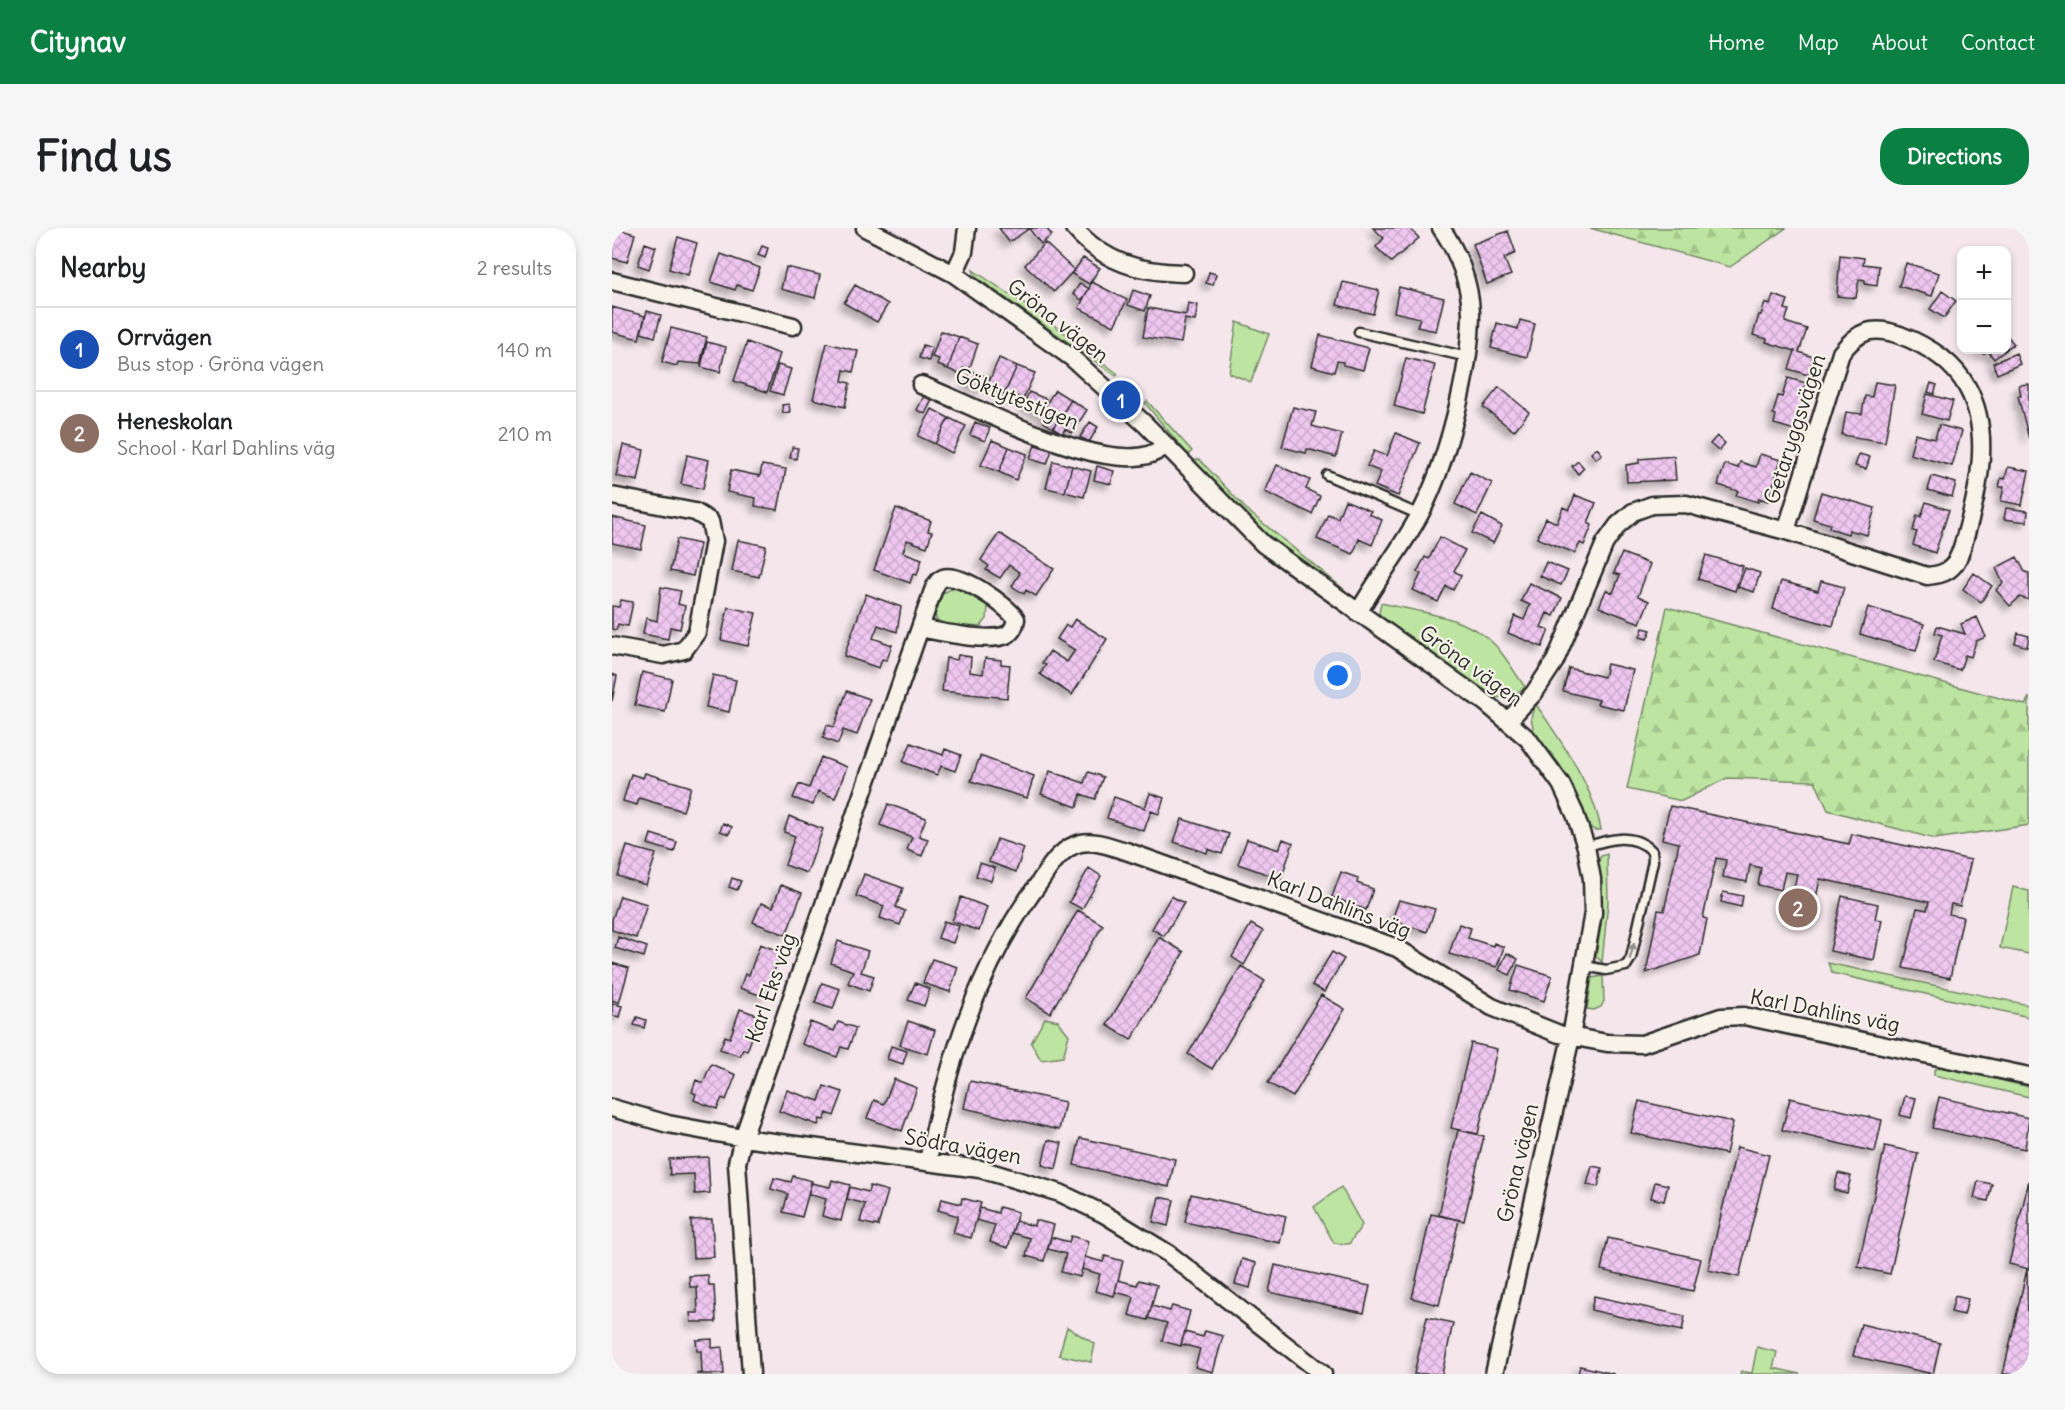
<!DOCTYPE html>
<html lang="en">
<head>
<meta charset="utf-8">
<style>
  body { margin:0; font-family:Delius,sans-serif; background:#f6f6f6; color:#202124 }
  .controls { position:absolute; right:18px; top:18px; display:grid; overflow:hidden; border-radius:12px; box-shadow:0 3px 9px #0003 }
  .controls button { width:54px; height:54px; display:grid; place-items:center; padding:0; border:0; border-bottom:2px solid #e0e0e0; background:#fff; color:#202124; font:30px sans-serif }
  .you { position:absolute; left:726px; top:448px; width:21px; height:21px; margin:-15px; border:4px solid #fff; border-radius:50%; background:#1a73e8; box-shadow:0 0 0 9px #1a73e833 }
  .badge { display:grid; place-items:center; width:39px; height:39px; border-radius:50%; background:#0b8043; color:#fff; font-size:20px; font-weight:700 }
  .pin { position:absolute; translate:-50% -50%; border:3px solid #fff; box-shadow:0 2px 6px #0006 }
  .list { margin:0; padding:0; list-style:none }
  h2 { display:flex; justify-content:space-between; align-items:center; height:78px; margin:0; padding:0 24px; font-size:26px }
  h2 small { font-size:20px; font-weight:400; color:#757577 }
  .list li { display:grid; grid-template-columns:39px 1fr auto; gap:18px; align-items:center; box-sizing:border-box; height:84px; padding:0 24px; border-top:2px solid #e0e0e0 }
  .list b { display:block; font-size:22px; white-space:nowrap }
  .list p { margin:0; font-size:20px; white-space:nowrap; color:#757577 }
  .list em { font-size:20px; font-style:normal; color:#757577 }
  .map { position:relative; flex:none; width:1417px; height:1146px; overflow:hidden; border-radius:24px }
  header { display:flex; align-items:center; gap:36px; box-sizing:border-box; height:84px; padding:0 30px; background:#0b8043; color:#fff }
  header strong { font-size:28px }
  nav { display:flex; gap:33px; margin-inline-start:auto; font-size:21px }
  .intro { display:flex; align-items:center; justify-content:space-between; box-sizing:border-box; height:144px; padding:0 36px }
  h1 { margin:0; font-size:42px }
  .button { padding:15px 27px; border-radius:24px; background:#0b8043; color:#fff; font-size:21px; font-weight:700 }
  main { display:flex; gap:36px; padding:0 36px }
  aside { flex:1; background:#fff; border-radius:24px; box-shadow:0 3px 9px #0003 }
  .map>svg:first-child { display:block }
  .green { fill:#bde5a1; stroke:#748866; stroke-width:1.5 }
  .forest { fill:url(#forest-firs); stroke:#748866; stroke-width:1.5 }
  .building { fill:url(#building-cross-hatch); stroke:#2b2b2b; stroke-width:1.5; filter:url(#shadow) }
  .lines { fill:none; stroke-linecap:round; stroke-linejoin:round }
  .service-casing { stroke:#2b2b2b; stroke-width:13 }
  .minor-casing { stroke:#2b2b2b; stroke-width:21 }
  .service { stroke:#f7f3e8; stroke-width:8 }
  .minor { stroke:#f7f3e8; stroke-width:16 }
  .oneway { fill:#918f8a }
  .labels { text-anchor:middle; stroke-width:4.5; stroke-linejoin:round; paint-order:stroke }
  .street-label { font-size:21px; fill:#2b2b2b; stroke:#f7f3e8 }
</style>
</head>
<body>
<header>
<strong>Citynav</strong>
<nav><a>Home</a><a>Map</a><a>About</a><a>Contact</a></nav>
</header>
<div class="intro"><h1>Find us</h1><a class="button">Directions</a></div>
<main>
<aside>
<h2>Nearby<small>2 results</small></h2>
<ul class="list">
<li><span class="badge" style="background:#1a4fb4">1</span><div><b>Orrvägen</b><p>Bus stop · Gröna vägen</p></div><em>140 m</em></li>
<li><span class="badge" style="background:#8d6e63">2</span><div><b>Heneskolan</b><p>School · Karl Dahlins väg</p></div><em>210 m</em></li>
</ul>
</aside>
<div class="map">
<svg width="1417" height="1146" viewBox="0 0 1417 1146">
  <defs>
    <pattern id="forest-firs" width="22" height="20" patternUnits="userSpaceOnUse" patternTransform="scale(1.5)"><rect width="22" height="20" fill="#bde5a1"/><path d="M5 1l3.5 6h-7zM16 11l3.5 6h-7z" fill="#a3c58b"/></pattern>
    <pattern id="building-cross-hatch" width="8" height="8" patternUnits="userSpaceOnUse" patternTransform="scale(1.5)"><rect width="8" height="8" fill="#eec6ef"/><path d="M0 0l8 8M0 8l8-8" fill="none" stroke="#ccaacd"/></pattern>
    <filter id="shadow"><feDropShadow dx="-5" dy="5" stdDeviation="3" flood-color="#0004"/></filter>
  </defs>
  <rect width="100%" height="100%" fill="#f4e6ea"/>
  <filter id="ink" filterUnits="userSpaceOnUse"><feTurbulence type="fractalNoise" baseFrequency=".0167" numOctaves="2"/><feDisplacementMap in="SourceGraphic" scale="12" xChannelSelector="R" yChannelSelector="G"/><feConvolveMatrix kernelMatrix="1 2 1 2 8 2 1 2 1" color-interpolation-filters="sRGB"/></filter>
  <g filter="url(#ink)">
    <path class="green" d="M361 42 433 90 506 146 504 148 364 49Z
      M625 94 657 106 639 154 617 145Z
      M535 173 580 223 576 227 533 175Z
      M587 231 636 283 733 362 724 359 647 300 582 233Z
      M343 359 376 378 375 391 368 399 331 396 324 391 323 384 331 365Z
      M769 375C805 384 856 388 883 417 894 429 903 445 913 459L898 470 882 469 773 393 767 385Z
      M923 475C948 512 981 557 989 602H982L976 597 948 537 922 504 919 490Z
      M995 626 996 674 990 734 984 728 989 697 990 668 986 635 989 628Z
      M1401 659 1417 663V726L1388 720Z
      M1216 735 1417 777V789L1220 745Z
      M991 748 992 773 989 779 982 782 975 781 980 750Z
      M433 790 446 793 457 807 451 829 429 832 419 815Z
      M1329 838 1417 859V869L1322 847V842Z
      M729 959 750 997 737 1016 722 1015 702 979Z
      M455 1099 483 1116 479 1134 447 1127Z
      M1145 1119 1165 1124 1161 1140 1188 1146H1128L1129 1143 1140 1145Z"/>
    <path class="forest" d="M978 0H1174L1118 39Z
      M1055 379 1413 477 1417 469V597L1323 611 1216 582 1203 553 1115 550 1070 573 1015 561Z"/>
    <path class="building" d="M2 0 23 6 15 34 0 30Z
      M387 0H418L397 14Z
      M421 0H434L440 7 429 16 418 2Z
      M761 0H797L807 10 779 34 764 19 772 10Z
      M896 3 904 25 892 30 899 47 875 56 861 16Z
      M66 9 85 15 76 47 57 41Z
      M33 15 44 19 37 41 26 37Z
      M433 15 462 42 442 64 413 37Z
      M150 18 156 20 153 30 146 27Z
      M109 26 148 40 140 62 125 57 123 62 99 54Z
      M1228 27 1252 30 1251 36 1267 38 1265 58 1253 56V52L1247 51 1244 70 1225 68Z
      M471 30 488 40 477 56 460 46Z
      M1294 35 1327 45 1320 68 1287 58Z
      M174 39 208 47 203 70 169 61Z
      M597 44 604 46 601 57 594 55Z
      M480 54 515 72 502 98 467 80Z
      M731 54 767 62 761 86 725 77Z
      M468 55 477 61 470 72 461 66Z
      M243 57 276 76 265 94 232 75Z
      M787 59 832 70 824 103 805 99 808 90 782 84Z
      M521 62 538 68 533 83 516 77Z
      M1330 63 1344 73 1332 90 1318 81Z
      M1161 67 1176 72 1173 81 1177 82 1173 94 1195 101 1187 124 1201 129 1196 147 1177 141 1183 123 1154 114 1155 111 1141 107 1147 87H1149L1153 75 1158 77Z
      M576 75 586 77 583 93 573 91 569 115 531 109 536 80 574 87Z
      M0 79 33 88 27 111 0 104Z
      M35 83 49 87 43 109 29 105Z
      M908 92 923 96 915 129 879 120 885 95 906 101Z
      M59 100 95 109 88 136 66 134 65 138 50 134Z
      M329 103 347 109 336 141 325 137 327 131 320 129Z
      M1394 106 1402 116 1394 121Z
      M708 107 757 120 751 142 731 137V134L725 133 722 144 700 138Z
      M347 109 366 116 357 142 351 140 348 146 336 141Z
      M95 114 114 119 108 144 89 139Z
      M135 114 168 126 155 164 122 153Z
      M215 115 246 123 241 144 232 142 230 153 238 155 233 179 201 171Z
      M311 117 320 120 317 133 307 130Z
      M1368 122H1394L1382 131 1376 123 1371 126Z
      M1404 125 1408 136 1385 146 1381 135Z
      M387 130 405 138 392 167 381 163 383 159 376 156Z
      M794 130 823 137 810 186 782 178Z
      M166 137 179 141 171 167 158 163Z
      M405 138 423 145 411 171 404 168 402 172 392 167Z
      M360 143 377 150 371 162 354 155Z
      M1176 150 1194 155 1191 166 1193 167 1191 175 1193 176 1183 202 1162 196 1164 187 1161 186 1166 168 1170 169Z
      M1263 154 1283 157 1273 214 1230 207 1234 184 1250 186 1253 168 1260 169Z
      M1319 155 1325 157 1322 166 1316 164Z
      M1417 156V211L1406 168H1409L1407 157Z
      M887 159 917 184 902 203 871 179Z
      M443 162 459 172 441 200 432 194 435 190 428 186Z
      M417 164 434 171 428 185 411 178Z
      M1315 166 1341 173 1335 193 1310 186Z
      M312 168 320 172 313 186 305 182Z
      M459 172 475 182 460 205 453 201 450 206 441 200Z
      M177 176 178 184 171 185 170 177Z
      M681 179 704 184 700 198 730 206 724 229 695 221 694 225 670 219Z
      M320 181 337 190 323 216 306 208Z
      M337 190 354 198 340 225 323 216Z
      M363 194 378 200 373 213 358 207Z
      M478 194 486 199 477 214 468 209Z
      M1327 197 1350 203 1340 238 1298 226 1303 206 1323 211Z
      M784 205 808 215 786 268 763 258 769 244 755 238 762 223 775 228Z
      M1105 208 1113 215 1107 223 1098 216Z
      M380 212 397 219 387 244 369 237Z
      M11 217 32 222 26 253 4 248Z
      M423 217 440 222 435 236 418 231Z
      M180 219 186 220 184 231 178 230Z
      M397 219 415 226 404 252 387 244Z
      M985 220 990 226 984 231 979 225Z
      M1148 226 1169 232 1156 273 1147 270 1146 274 1124 267 1126 263 1106 257 1113 236 1126 240 1128 234 1144 239Z
      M1247 226 1258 229 1254 241 1243 238Z
      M75 227 97 232 91 261 69 256Z
      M1062 228 1064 252 1015 254 1014 237 1027 235V231Z
      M441 233 460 238 453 264 434 260Z
      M966 233 972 240 966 246 960 238Z
      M150 237 174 241 166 282 143 278 144 270 115 264 119 242 148 248Z
      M665 237 698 252 694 261 708 268 700 286 653 264Z
      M460 238 479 243 472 269 453 264Z
      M485 238 502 243 499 256 482 252Z
      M1396 239 1417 243 1410 277 1389 273 1392 259H1387L1389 250 1393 251Z
      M858 244 880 255 865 287 843 276Z
      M1320 248 1344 255 1340 269 1316 262Z
      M1209 264 1263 280 1255 307 1237 302 1236 306 1217 300 1218 296 1201 291Z
      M963 267 984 275 976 295 980 297 972 317 968 315 963 325 925 310 934 290 945 295 951 279 957 282Z
      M733 272 759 283 757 286 770 292 760 317 747 311 741 326 705 311 716 286 726 290Z
      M1314 274 1337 282 1323 325 1301 317 1305 304 1301 303 1305 287 1309 289Z
      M284 280 319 293 316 303 320 304 315 319 295 312 291 324 310 331 305 347 301 346 298 355 262 342Z
      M1394 280 1416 283 1415 294 1392 291Z
      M870 287 890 298 881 315 860 305Z
      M0 289 34 297 29 321 0 315Z
      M387 305 442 341 424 368 414 362 412 366 400 358 408 345 397 337 388 350 374 342 377 338 369 332Z
      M828 309 853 322 842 343 849 347 841 362 834 358 826 374 801 362 809 346 805 344 813 329 817 331Z
      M65 311 88 316 81 348 58 343Z
      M126 312 154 318 147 349 120 343Z
      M1010 325 1038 336 1026 368 1037 373 1028 395 987 379 994 362 1001 365 1008 347 1002 345Z
      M1094 327 1131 338 1123 363 1086 351Z
      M1405 329 1413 344 1417 345V372L1408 369 1398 378 1384 362 1391 355 1384 340Z
      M934 334 956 343 949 357 928 348Z
      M1133 340 1148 345 1142 364 1126 359Z
      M1362 345 1380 358 1369 374 1351 361Z
      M1169 353 1206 363 1209 353 1232 359 1221 398 1161 381Z
      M917 355 950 370 942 388 935 385 929 399 937 402 930 419 896 405 903 388 912 392 918 377 909 373Z
      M49 359 69 363 66 376 73 378 68 401 58 399 56 411 31 406 34 390 45 393Z
      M254 366 289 379 285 404 266 397 261 410 280 417 275 432 270 431 267 440 232 428Z
      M9 372 21 374 16 398 6 396 4 402 0 401V378L7 379Z
      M116 379 144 385 136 418 109 412Z
      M1256 379 1312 396 1304 423 1248 406Z
      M1365 389 1374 409 1364 413 1359 429 1353 427 1348 442 1322 434 1330 407 1323 405 1325 398 1353 406 1349 396Z
      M463 391 495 411 460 467 428 446 434 437 430 435 438 423 455 434 463 422 445 411 454 397 458 399Z
      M1031 400 1039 402 1035 411 1028 409Z
      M1406 405 1417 408 1415 419 1403 415Z
      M346 427 359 429 358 444 371 446 373 430 389 432V436L398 437 395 470 330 463 334 430 345 432Z
      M995 436 1021 442 1012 482 985 476 987 472 951 463 957 440 992 449Z
      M30 444 60 451 53 484 23 477Z
      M0 446 5 448 0 473Z
      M101 447 124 452 117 484 94 479Z
      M235 463 258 471 245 507 231 502 226 516 211 510 215 497 222 499Z
      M299 515 331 527 333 521 349 527 343 543 329 538 325 547 291 534Z
      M368 528 422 548 415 570 359 553Z
      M209 529 235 539 223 570 206 563 201 577 181 570 187 556 197 560Z
      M438 543 472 555 476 544 491 549 483 571 469 566 465 579 429 566Z
      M33 545 79 559 71 583 27 570 25 577 11 573 19 546 31 550Z
      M538 565 552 570 547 586 539 583 532 603 495 590 502 569 533 580Z
      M276 576 314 590 307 608 316 611 310 628 295 622 300 609 268 597Z
      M1058 578 1237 616 1240 606 1359 632 1348 678 1339 676 1337 686 1351 689 1338 750 1291 740 1305 680 1315 682 1317 674 1208 651 1204 670 1181 665 1185 646 1173 644 1169 662 1146 657 1149 640 1138 637 1135 654 1111 649 1114 632 1104 630 1091 690 1095 691 1088 727 1034 745 1046 682 1052 683 1067 615 1050 611Z
      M177 588 211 601 195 645 173 637 183 608 172 604Z
      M570 591 617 606 610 626 596 621 595 625 562 614Z
      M111 595 120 599 117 606 108 603Z
      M39 606 65 614 62 624 36 616Z
      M385 611 412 620 404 644 377 634Z
      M635 611 667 622 671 611 681 615 669 651 626 636Z
      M15 618 44 626 34 657 6 648Z
      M368 635 383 640 379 653 364 648Z
      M477 640 489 648 470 681 457 674Z
      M729 644 746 650 745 655 761 661 754 682 720 669Z
      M252 646 291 660 284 679 293 683 288 697 268 690 272 678 244 668Z
      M120 650 129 653 125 662 117 659Z
      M169 657 190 665 174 707 141 694 149 675 161 679Z
      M1111 664 1131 668 1129 679 1109 674Z
      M8 668 35 676 24 710 0 702V692Z
      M559 668 572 675 552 708 540 701Z
      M1230 668 1266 676 1263 691 1270 692 1262 732 1218 723Z
      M349 669 375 679 367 703 340 693Z
      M787 672 823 681 815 704 780 692Z
      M466 682 491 697 438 785 414 770Z
      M332 693 347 698 341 715 326 710Z
      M639 696 651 703 632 737 620 729Z
      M847 696 859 700 856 710 881 718 882 715 892 719 885 739 837 726Z
      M6 709 35 719 32 729 3 720Z
      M547 709 572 724 519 812 495 797Z
      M226 713 256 723 249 744 262 748 257 763 236 755 241 743 219 735Z
      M148 716 169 724 153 769 128 760 133 746 137 747Z
      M720 724 732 731 712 764 700 757Z
      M895 725 906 731 898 747 887 742Z
      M320 731 346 739 338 764 311 755Z
      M0 735 17 740 7 775 0 772Z
      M906 737 940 748 932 773 898 762Z
      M629 738 653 753 600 841 576 826Z
      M210 755 228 761 221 781 203 775Z
      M303 755 318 761 312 778 296 772Z
      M709 767 733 781 681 869 656 855Z
      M0 775 10 778 7 789 0 787Z
      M128 781 148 788 135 823 131 821 128 828 108 821 113 808 118 810Z
      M25 789 34 792 32 800 22 797Z
      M296 793 323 802 316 826 288 817Z
      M198 794 222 803 226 794 244 800 236 821 229 819 225 829 190 816Z
      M859 815 885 821 866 906 839 900Z
      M279 818 295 823 291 836 275 831Z
      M99 836 124 847 114 872 110 870 105 881 82 872 84 866 80 864 84 852 91 855Z
      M282 851 305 860 290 903 255 890 262 872 272 876Z
      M358 853 453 874 447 902 352 880Z
      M212 858 231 864 222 888 215 885 212 892 208 891 206 897 167 883 175 862 207 873Z
      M1293 868 1304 870 1299 890 1288 887Z
      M1327 869 1417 890 1413 921 1320 900Z
      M1178 870 1270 892 1263 924 1170 902Z
      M1027 873 1121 894 1114 926 1019 905Z
      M846 902 872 908 852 993 827 987Z
      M468 910 563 931 557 959 462 937Z
      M436 912 450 915 444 941 430 937Z
      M1273 918 1306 925 1278 1046 1246 1039Z
      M1125 919 1157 927 1127 1049 1096 1042Z
      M96 929 98 965 83 966 82 946 58 947 57 931Z
      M980 938 990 940 986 959 975 957Z
      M1226 945 1239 948 1235 965 1222 962Z
      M181 948 200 953 190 989 171 984 176 966 159 961 162 950 179 954Z
      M220 952 238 957 229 993 210 988 214 971 196 966 199 955 218 959Z
      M1417 952V1041L1397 1036Z
      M1366 953 1380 956 1376 973 1362 970Z
      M1043 954 1056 957 1052 973 1039 970Z
      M258 958 276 963 266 998 248 994 253 976 235 971 238 959 256 964Z
      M579 966 674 988 668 1015 573 994Z
      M547 969 562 972 556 998 541 994Z
      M350 970 369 975 359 1010 341 1005 346 988 326 982 330 971 349 976Z
      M387 979 406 984 396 1020 378 1014 383 997 364 992 368 980 386 985Z
      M819 986 847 992 827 1077 800 1070Z
      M100 991 102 1029 81 1030 79 992Z
      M423 992 442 997 432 1033 414 1028 418 1010 400 1005 404 993 422 998Z
      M459 1008 477 1013 468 1049 449 1044 454 1026 436 1021 439 1009 457 1014Z
      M996 1010 1089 1031 1081 1063 989 1042Z
      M493 1028 511 1033 502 1068 483 1063 488 1046 470 1041 473 1029 491 1034Z
      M630 1031 644 1035 638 1060 623 1056Z
      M663 1037 758 1058 752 1085 657 1064Z
      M1415 1041 1417 1146H1391Z
      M96 1047 97 1057H102L104 1094H79L78 1085H86L85 1059H78L77 1048Z
      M506 1052 525 1057 527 1052 545 1057 536 1092 517 1087 522 1069 503 1064Z
      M982 1068 1073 1088 1070 1103 979 1082Z
      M1343 1068 1356 1071 1352 1087 1339 1084Z
      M540 1078 558 1083 560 1078 578 1083 569 1118 550 1113 555 1095 536 1090Z
      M815 1089 841 1095 830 1146H802Z
      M1249 1096 1328 1115 1321 1146 1241 1128Z
      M593 1103 611 1108 601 1144 583 1139 588 1121 569 1116 573 1104 591 1109Z
      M100 1111V1120L110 1119 112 1146H84L90 1145 89 1123H85L84 1112Z
      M968 1138 1002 1146H966Z"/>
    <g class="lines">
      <g class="service-casing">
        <path id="service" d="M747 104 856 129
          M715 247 808 287
          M973 738 994 742 1014 738 1019 730 1041 633 1040 623C1021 604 996 611 974 619"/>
      </g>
      <g class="minor-casing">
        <path id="minor" d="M253 0 342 46 460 130 533 196 651 316 874 475 916 511 949 556 963 586 974 619 980 651 981 685 959 809 882 1146
          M462 0C492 35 528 44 572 45
          M342 46 352 24 355 0
          M0 53 181 98
          M309 157C357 174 512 261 553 217
          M0 268 83 284 98 293 102 313 85 404 72 422 51 427 0 418
          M746 385C765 351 789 321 807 288 834 238 859 142 859 85 858 55 846 24 829 0
          M896 493 922 465 943 433 993 315 1006 297 1021 284 1040 277 1074 276 1174 303 1315 348C1324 347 1333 346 1340 339 1348 331 1351 316 1354 306 1367 260 1380 203 1355 159 1341 133 1314 117 1288 107 1260 97 1246 103 1229 125L1174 303
          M0 880 56 896 131 910 368 941 448 965 492 986 557 1026 711 1146
          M316 933C336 833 366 738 427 655 437 640 449 619 469 615 484 612 499 619 514 623L785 720 880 779 947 806 995 815 1030 816 1109 789 1132 788 1417 848
          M139 1146 125 935 131 910 317 374C320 366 323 353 331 350 348 344 395 377 404 391 403 397 401 404 394 407 376 415 328 404 308 400"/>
      </g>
      <use href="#service" class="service"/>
      <use href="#minor" class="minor"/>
    </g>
    <defs><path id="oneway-solid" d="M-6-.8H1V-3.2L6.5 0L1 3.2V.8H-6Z" transform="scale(1.5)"/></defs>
    <use class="oneway" href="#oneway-solid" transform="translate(1020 723) rotate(-74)"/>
  </g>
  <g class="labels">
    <g class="street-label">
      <text transform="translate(446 93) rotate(38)" y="7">Gröna vägen</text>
      <text transform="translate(405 171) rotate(22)" y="7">Göktytestigen</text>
      <text transform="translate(1183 201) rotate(-72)" y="7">Getaryggsvägen</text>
      <text transform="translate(859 438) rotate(36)" y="7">Gröna vägen</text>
      <text transform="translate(727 677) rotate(21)" y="7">Karl Dahlins väg</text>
      <text transform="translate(159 760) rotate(-71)" y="7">Karl Eks väg</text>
      <text transform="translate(1213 783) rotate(11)" y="7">Karl Dahlins väg</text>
      <text transform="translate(351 919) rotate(10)" y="7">Södra vägen</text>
      <text transform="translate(906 935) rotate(-77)" y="7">Gröna vägen</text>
    </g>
  </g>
</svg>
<div class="controls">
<button>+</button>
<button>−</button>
</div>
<div class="you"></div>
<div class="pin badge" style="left:509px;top:172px;background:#1a4fb4">1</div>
<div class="pin badge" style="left:1186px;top:680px;background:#8d6e63">2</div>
</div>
</main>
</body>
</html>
